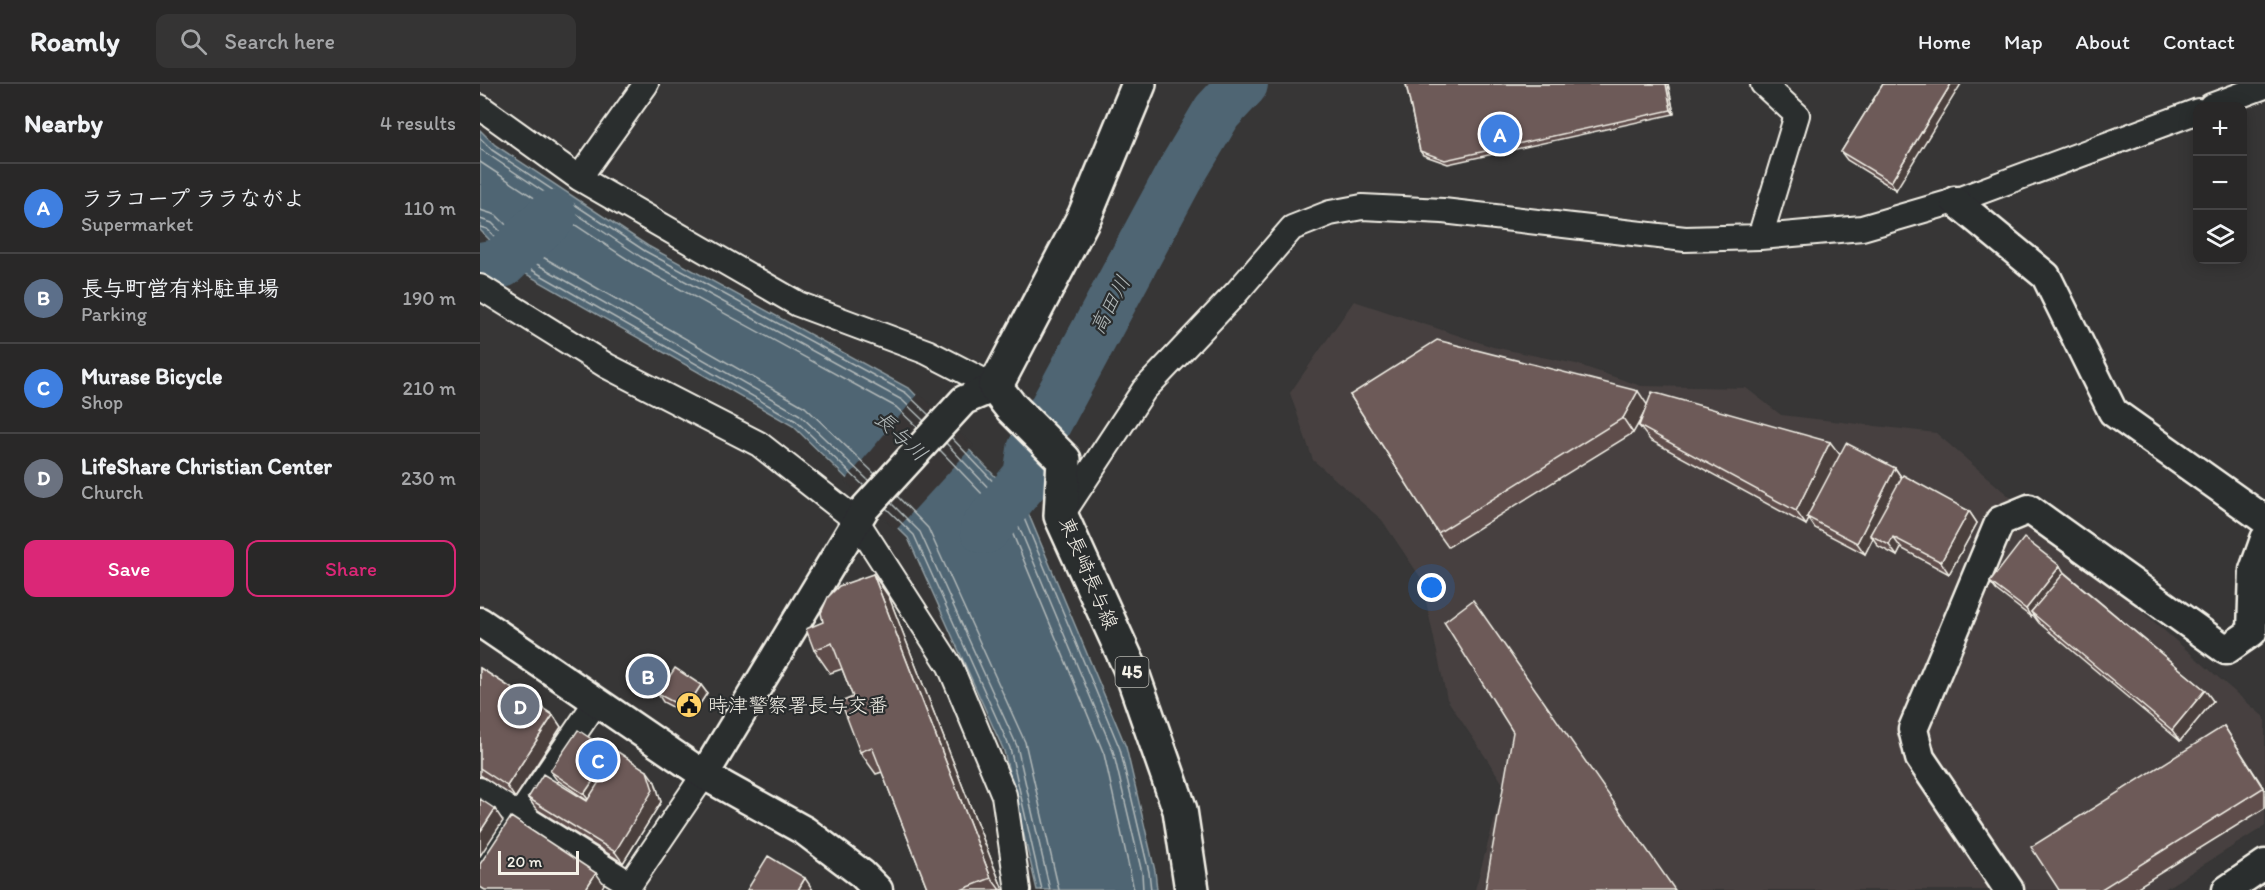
<!DOCTYPE html>
<html lang="en">
<head>
<meta charset="utf-8">
<style>
  body { margin:0; font-family:Itim,"Klee One",sans-serif; background:#353434; color:#f1f3f6 }
  .controls { position:absolute; right:18px; top:18px; display:grid; overflow:hidden; border-radius:12px; box-shadow:0 3px 15px #0003 }
  .controls button { width:54px; height:54px; display:grid; place-items:center; padding:0; border:0; border-bottom:2px solid #454445; background:#292828; color:#f1f3f6; font:30px sans-serif }
  .scale { position:absolute; left:18px; bottom:15px; width:81px; box-sizing:border-box; padding-left:6px; border:3px solid #f4f1e8; border-top:0; font-size:16px; line-height:21px; white-space:nowrap; color:#f4f1e8; -webkit-text-stroke:4px #2a2d2e; paint-order:stroke }
  .you { position:absolute; left:952px; top:504px; width:21px; height:21px; margin:-15px; border:4px solid #fff; border-radius:50%; background:#1a73e8; box-shadow:0 0 0 9px #1a73e833 }
  .badge { display:grid; place-items:center; width:39px; height:39px; border-radius:50%; background:#db2777; color:#fff; font-size:20px; font-weight:700 }
  .pin { position:absolute; translate:-50% -50%; border:3px solid #fff; box-shadow:0 2px 6px #0006 }
  .list { margin:0; padding:0; list-style:none }
  h2 { display:flex; justify-content:space-between; align-items:center; height:78px; margin:0; padding:0 24px; font-size:26px }
  h2 small { font-size:20px; font-weight:400; color:#a5a6a8 }
  .list li { display:grid; grid-template-columns:39px 1fr auto; gap:18px; align-items:center; box-sizing:border-box; height:90px; padding:0 24px; border-top:2px solid #454445 }
  .list b { display:block; font-size:22px; white-space:nowrap }
  .list p { margin:0; font-size:20px; white-space:nowrap; color:#a5a6a8 }
  .list em { font-size:20px; font-style:normal; color:#a5a6a8 }
  .actions { display:flex; gap:12px; padding:18px 24px }
  .actions a { flex:1; padding:14px 0; border:2px solid #db2777; border-radius:12px; text-align:center; font-size:21px; color:#db2777 }
  .actions .main { background:#db2777; color:#fff }
  .icon { flex:none; width:33px; height:33px; fill:none; stroke:currentColor; stroke-width:2; stroke-linecap:round; stroke-linejoin:round }
  .map { position:relative; flex:none; width:1785px; height:806px; overflow:hidden }
  header { display:flex; align-items:center; gap:36px; box-sizing:border-box; height:84px; padding:0 30px; background:#292828; border-bottom:2px solid #454445 }
  header strong { font-size:28px }
  nav { display:flex; gap:33px; margin-inline-start:auto; font-size:21px }
  .search { width:420px; height:54px; background:#353434; display:flex; align-items:center; gap:15px; box-sizing:border-box; padding:0 21px; border-radius:12px; color:#a5a6a8; font-size:22px }
  main { display:flex }
  aside { flex:1; background:#292828 }
  .map>svg:first-child { display:block }
  .built { fill:#474140 }
  .water { fill:#4f6573; stroke:#919da2; stroke-width:1.5 }
  .pier { fill:#373636 }
  .lines { fill:none; stroke-linecap:round; stroke-linejoin:round }
  .shore { stroke:#b2b9b9; stroke-width:1.5 }
  .river { stroke:#4f6573; stroke-width:50 }
  .minor-casing { stroke:#f4f1e8; stroke-width:28 }
  .tertiary-casing { stroke:#f4f1e8; stroke-width:33 }
  .primary-casing { stroke:#f4f1e8; stroke-width:38 }
  .minor { stroke:#2a2d2e; stroke-width:24 }
  .tertiary { stroke:#2a2d2e; stroke-width:28 }
  .primary { stroke:#2a2d2e; stroke-width:33 }
  .wall { fill:#5e4d4c; stroke:#f4f1e8; stroke-width:1.5 }
  .shaded-wall { fill:#4c3f3e; stroke:#f4f1e8; stroke-width:1.5 }
  .building { fill:#6d5a58; stroke:#f4f1e8; stroke-width:1.5 }
  .labels { text-anchor:middle; stroke-width:4.5; stroke-linejoin:round; paint-order:stroke }
  .shield { fill:#2a2d2e; stroke:#b7b6b0; stroke-width:1.5 }
  .shield-label { font-size:18px; font-weight:bold; fill:#f4f1e8 }
  .street-label { font-size:20px; fill:#f4f1e8; stroke:#2a2d2e }
  .poi-label { font-size:20px; fill:#f4f1e8; stroke:#2a2d2e; text-anchor:start }
  .water-label { font-size:21px; font-style:italic; fill:#b2b9b9; stroke:#2a2d2e }
</style>
</head>
<body>
<header>
<strong>Roamly</strong>
<div class="search"><svg class="icon" aria-label="search" viewBox="0 0 24 24"><circle cx="10" cy="10" r="6"/><path d="M15 15l6 6"/></svg>Search here</div>
<nav><a>Home</a><a>Map</a><a>About</a><a>Contact</a></nav>
</header>
<main>
<aside>
<h2>Nearby<small>4 results</small></h2>
<ul class="list">
<li><span class="badge" style="background:#3f7fe0">A</span><div><b>ララコープ ララながよ</b><p>Supermarket</p></div><em>110 m</em></li>
<li><span class="badge" style="background:#5c6f8a">B</span><div><b>長与町営有料駐車場</b><p>Parking</p></div><em>190 m</em></li>
<li><span class="badge" style="background:#3f7fe0">C</span><div><b>Murase Bicycle</b><p>Shop</p></div><em>210 m</em></li>
<li><span class="badge" style="background:#6b7280">D</span><div><b>LifeShare Christian Center</b><p>Church</p></div><em>230 m</em></li>
</ul>
<div class="actions"><a class="main">Save</a><a>Share</a></div>
</aside>
<div class="map">
<svg width="1785" height="806" viewBox="0 0 1785 806">
  <rect width="100%" height="100%" fill="#373636"/>
  <filter id="ink" filterUnits="userSpaceOnUse"><feTurbulence type="fractalNoise" baseFrequency=".0167" numOctaves="2"/><feDisplacementMap in="SourceGraphic" scale="12" xChannelSelector="R" yChannelSelector="G"/><feConvolveMatrix kernelMatrix="1 2 1 2 8 2 1 2 1" color-interpolation-filters="sRGB"/></filter>
  <g filter="url(#ink)">
    <path class="built" d="M874 217 1013 263 1096 280 1161 302 1266 304 1301 331 1456 349 1785 634V742L1683 806H995L1024 701 967 615 941 494 902 436 833 376 810 309Z"/>
    <path class="water" d="M0 46 15 61 168 162 430 305 546 424 646 663 675 787 677 806H557L524 667 428 454 313 342 39 186 0 146Z"/>
    <path class="pier" d="M439 309 493 362 416 446 365 397Z"/>
    <g class="lines">
      <path class="shore" d="M0 54 12 66 165 167 426 309 449 331
        M0 65 161 173 422 316 444 337
        M0 78 156 181 416 323 437 343
        M0 126 16 131 54 168 325 323 395 390
        M0 135 12 139 48 175 320 331 389 397
        M0 143 7 145 43 181 316 337 384 402
        M471 353 541 427 640 665 669 788 671 806
        M466 359 534 431 633 667 662 789 663 806
        M460 366 527 436 624 670 654 806
        M417 412 448 444 545 658 579 806
        M411 419 440 448 537 662 570 806
        M406 424 434 451 530 664 562 806"/>
      <path class="river" d="M0 183 22 179 72 131
        M505 445 548 392 552 366 698 94 737 28 763 0"/>
      <g class="minor-casing">
        <path id="minor" d="M1731 22 1785 2
          M0 23 99 94 318 220 447 268 515 303
          M99 94 166 0
          M1280 153 1317 31 1283 0
          M0 203 127 282 279 360 376 436 470 582 524 711 538 806
          M581 432 664 306 757 208 812 144 850 129 882 123 963 127 1205 155 1280 153 1382 144 1475 117 1718 27
          M0 706 150 800
          M0 789 116 618
          M146 806 224 691"/>
      </g>
      <g class="tertiary-casing">
        <path id="tertiary" d="M1475 117 1566 192 1633 328 1785 436
          M0 538 224 691 325 747 382 790 398 806
          M224 691 385 424 484 316 515 303
          M1529 806 1440 674 1433 645 1520 437 1549 425 1746 566 1772 548 1774 486 1785 455
          M1747 806 1785 780"/>
      </g>
      <g class="primary-casing">
        <path id="primary" d="M659 0 605 131 515 303 531 323 584 376 581 432 651 586 700 726 712 806"/>
      </g>
      <use href="#minor" class="minor"/>
      <use href="#tertiary" class="tertiary"/>
      <use href="#primary" class="primary"/>
    </g>
    <path class="wall" d="M926 0H1188L1194 30 968 80 943 71 940 67Z
      M1403 0 1416 106 1367 76 1361 68Z
      M870 311 1167 321 1350 358 1359 371 1415 384 1422 394 1489 427 1497 439 1469 490 1421 464 1417 472 1398 462 1393 454 1385 470 1335 444 1329 435 1326 441 1170 356 1159 342 1165 328 1153 349 968 463 958 449Z
      M1585 489 1725 606 1733 617 1700 657 1559 539 1553 531 1551 533 1516 506 1510 498Z
      M393 490 409 513 523 806H448L402 688 396 690 380 668 373 613 362 585 350 589 334 566 343 538Z
      M0 584 73 631 81 643 35 714 0 691Z
      M221 601 227 609 216 626 200 627 183 618 178 610Z
      M1744 642 1785 706V724L1653 806H1579Z
      M132 669 135 673 175 698 181 718 143 779 56 725 48 714 108 717 76 695 70 687Z"/>
    <path class="shaded-wall" d="M1186 0H1188L1194 30 1191 26Z
      M1471 0H1481L1416 106 1411 98Z
      M1158 307 1168 322 1153 349 1143 334Z
      M1350 358 1361 372 1327 433 1329 435 1326 441 1316 427Z
      M1415 384 1423 396 1390 451 1393 454 1385 470 1377 459Z
      M1489 427 1497 439 1469 490 1461 478Z
      M1413 453 1421 464 1417 472 1409 461Z
      M1580 482 1585 490 1551 528 1553 531 1551 533 1546 525Z
      M393 490 409 513 523 806H520L511 794Z
      M221 601 227 609 216 626 210 618Z
      M1725 606 1733 617 1700 657 1692 646Z
      M73 631 81 643 35 714 27 702Z
      M132 669 138 677 110 718 104 710Z
      M167 687 175 698 181 718 143 779 135 768Z
      M15 725 23 737 0 772V748Z
      M116 789 124 800 121 806H105Z
      M325 794 333 806H318Z"/>
    <path class="building" d="M926 0H1186L1191 26 965 76 940 67Z
      M1403 0H1471L1411 98 1361 68Z
      M957 256 1158 307 1143 334 958 449 870 311Z
      M1172 308 1350 358 1316 427 1159 342Z
      M1366 359 1415 384 1377 459 1327 433Z
      M1423 391 1489 427 1461 478 1413 453 1409 461 1390 451Z
      M1544 454 1580 482 1546 525 1510 498Z
      M1584 489 1725 606 1692 646 1551 528Z
      M393 490 511 794 481 806H448L392 663 380 668 361 618 373 613 352 559 334 566 326 545 343 538 341 529 348 513 359 502Z
      M993 516 1195 806H1005L1033 648 964 538Z
      M0 584 73 631 27 702 0 684Z
      M195 584 221 601 210 618 195 619 178 610Z
      M1744 642 1783 704 1620 806H1579L1551 763Z
      M98 646 132 669 104 710 70 687Z
      M138 668 167 687 173 706 135 768 48 714 63 690 107 717Z
      M0 715 15 725 0 748Z
      M31 733 116 789 105 806H5L0 803V780Z
      M288 772 325 794 318 806H267Z"/>
  </g>
  <defs>
    <g id="civic-disc" transform="scale(1.35)"><circle r="9.5" fill="#ffd166" stroke="#2a2d2e"/><path d="M-.6-6.5H3V-4.5H.6V-3L4-1V1h2V6H-6V1h2V-1L-.6-3ZM-1.2 2.5V6h2.4V2.5Z" fill="#111"/></g>
  </defs>
  <g fill-rule="evenodd">
    <use href="#civic-disc" x="209" y="621"/>
  </g>
  <g class="labels">
    <rect class="shield" x="635.5" y="573" width="33" height="30" rx="4.5"/>
    <g class="shield-label">
      <text x="652" y="594">45</text>
    </g>
    <g class="street-label">
      <text transform="translate(609 489) rotate(67)" y="7">東長崎長与線</text>
    </g>
    <g class="poi-label">
      <text x="228" y="628">時津警察署長与交番</text>
    </g>
    <g class="water-label">
      <text transform="translate(630 221) rotate(-62)" y="7">高田川</text>
      <text transform="translate(421 352) rotate(43)" y="7">長与川</text>
    </g>
  </g>
</svg>
<div class="controls">
<button>+</button>
<button>−</button>
<button><svg class="icon" aria-label="layers" viewBox="0 0 24 24"><path d="M12 4l9 5-9 5-9-5zM3 14l9 5 9-5"/></svg></button>
</div>
<div class="scale">20 m</div>
<div class="you"></div>
<div class="pin badge" style="left:1020px;top:50px;background:#3f7fe0">A</div>
<div class="pin badge" style="left:168px;top:592px;background:#5c6f8a">B</div>
<div class="pin badge" style="left:118px;top:676px;background:#3f7fe0">C</div>
<div class="pin badge" style="left:40px;top:622px;background:#6b7280">D</div>
</div>
</main>
</body>
</html>
